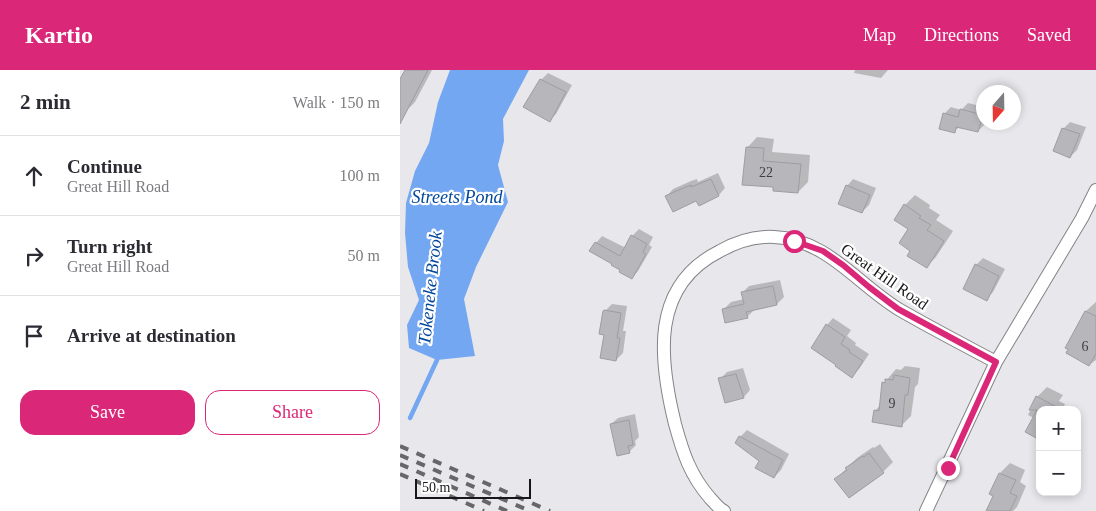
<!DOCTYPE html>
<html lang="en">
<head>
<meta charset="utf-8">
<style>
  body { margin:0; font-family:"Times New Roman",serif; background:#f2f2f3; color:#2b2b33 }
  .controls { position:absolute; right:15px; bottom:15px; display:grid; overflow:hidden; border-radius:10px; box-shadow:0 2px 8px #0003 }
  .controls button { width:45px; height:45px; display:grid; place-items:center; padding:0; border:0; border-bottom:1px solid #e1e1e2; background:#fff; color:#2b2b33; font:25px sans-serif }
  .compass { position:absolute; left:576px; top:15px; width:45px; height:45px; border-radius:50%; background:#fff; box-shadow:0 2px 8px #0003; rotate:200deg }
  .scale { position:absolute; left:15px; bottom:12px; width:116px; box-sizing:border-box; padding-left:5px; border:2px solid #171618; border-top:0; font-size:14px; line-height:18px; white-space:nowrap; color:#171618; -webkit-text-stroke:4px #fff; paint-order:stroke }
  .stop { position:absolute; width:15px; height:15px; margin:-11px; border:4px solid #db2777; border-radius:50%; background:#fff }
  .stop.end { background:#db2777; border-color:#fff; box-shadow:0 1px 5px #0008 }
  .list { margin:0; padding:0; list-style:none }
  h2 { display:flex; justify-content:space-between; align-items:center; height:65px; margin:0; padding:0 20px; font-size:21px }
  h2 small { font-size:16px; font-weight:400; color:#7c7c81 }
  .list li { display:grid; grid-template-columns:32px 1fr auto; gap:15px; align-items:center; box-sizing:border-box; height:80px; padding:0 20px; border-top:1px solid #e1e1e2 }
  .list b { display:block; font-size:19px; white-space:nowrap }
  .list p { margin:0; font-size:16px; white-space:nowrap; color:#7c7c81 }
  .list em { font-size:16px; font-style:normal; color:#7c7c81 }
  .actions { display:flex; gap:10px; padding:15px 20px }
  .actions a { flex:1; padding:11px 0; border:1px solid #db2777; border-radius:15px; text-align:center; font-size:18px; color:#db2777 }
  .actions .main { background:#db2777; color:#fff }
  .icon { flex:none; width:28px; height:28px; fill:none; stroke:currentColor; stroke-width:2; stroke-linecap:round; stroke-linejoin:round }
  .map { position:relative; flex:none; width:696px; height:441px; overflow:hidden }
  header { display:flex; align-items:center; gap:30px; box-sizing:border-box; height:70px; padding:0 25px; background:#db2777; color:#fff }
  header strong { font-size:24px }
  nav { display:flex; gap:28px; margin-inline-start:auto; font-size:18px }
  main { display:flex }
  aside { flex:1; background:#fff }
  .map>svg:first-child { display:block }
  .water { fill:#74a7f1 }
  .shadow { fill:#0003 }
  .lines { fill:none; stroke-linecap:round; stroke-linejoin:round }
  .stream { stroke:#74a7f1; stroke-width:4.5 }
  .building { fill:#b7b6ba; stroke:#9e9da1 }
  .minor-casing { stroke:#848488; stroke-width:14 }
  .minor { stroke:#fff; stroke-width:12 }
  .rail { stroke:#676769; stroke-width:4; stroke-dasharray:9 9; stroke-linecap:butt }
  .route { stroke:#db2777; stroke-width:6 }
  .labels { text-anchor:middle; stroke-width:4.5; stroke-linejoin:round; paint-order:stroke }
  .number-label { font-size:14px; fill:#3f3e40 }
  .street-label { font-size:16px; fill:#171618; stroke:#fff }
  .water-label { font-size:18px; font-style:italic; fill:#00469b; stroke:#fff }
</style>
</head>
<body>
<header>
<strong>Kartio</strong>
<nav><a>Map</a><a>Directions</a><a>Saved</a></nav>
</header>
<main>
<aside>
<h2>2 min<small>Walk · 150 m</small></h2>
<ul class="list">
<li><svg class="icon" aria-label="ahead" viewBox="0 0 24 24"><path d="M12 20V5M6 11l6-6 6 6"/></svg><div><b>Continue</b><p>Great Hill Road</p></div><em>100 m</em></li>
<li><svg class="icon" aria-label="right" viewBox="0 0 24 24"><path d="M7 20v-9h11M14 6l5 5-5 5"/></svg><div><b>Turn right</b><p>Great Hill Road</p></div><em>50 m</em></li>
<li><svg class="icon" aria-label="arrive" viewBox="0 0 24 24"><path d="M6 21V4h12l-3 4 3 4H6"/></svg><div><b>Arrive at destination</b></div></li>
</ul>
<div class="actions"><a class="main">Save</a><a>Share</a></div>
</aside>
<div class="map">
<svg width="696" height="441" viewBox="0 0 696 441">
  <rect width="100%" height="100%" fill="#e8e8ec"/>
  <path class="water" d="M50 0H129L103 49 104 71 98 95 108 132 76 197 64 229 75 286 37 290 9 278 7 255 19 230 8 197 5 163 6 133 15 101 29 73 38 32Z"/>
  <path class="shadow" d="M6 0H32L15 32 5 42 0 39V8Z
    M455 0H488L481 8 454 3Z
    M148 3 172 15 156 44 149 51 141 10Z
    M568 33 584 37 585 54 578 61 559 57 554 62 544 44 551 37 561 40Z
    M670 52 686 57 677 80 670 87 663 59Z
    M357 67 374 69 372 82 410 85 408 112 398 122 347 78Z
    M318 103 325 118 319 125 297 130 267 126 273 119 291 111 297 109 298 112Z
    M453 109 476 118 469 135 462 142 447 116Z
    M515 125 530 135 529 138 540 145 536 150 553 161 536 187 526 197 512 181 510 159 505 135Z
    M239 159 253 167 249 175 252 177 238 201 232 208 196 173 202 166 226 178 232 166Z
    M583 188 605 199 593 222 586 229 576 195Z
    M380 210 384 227 377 234 354 240 347 247 324 239 331 232 344 229 343 222 349 216Z
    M696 232V290L689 295 669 279 686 241Z
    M212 234 227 236 223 261H226L223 283 216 290 205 264 204 242Z
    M433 248 451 260 447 266 456 273 455 275 469 284 459 299 452 306 427 255Z
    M505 296 520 298 518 314 515 317 511 346 501 356 475 341 481 334 484 313 496 299 501 300Z
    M343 298 350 320 344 327 320 309 327 302Z
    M647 317 663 325 659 331 665 334 662 340H640L634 348 628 345 637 327Z
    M235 344 239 367 235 371 236 375 229 382 211 354 218 348Z
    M347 360 389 384 381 400 374 407 340 367Z
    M480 374 493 392 483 402 436 409 457 388 473 377 474 378Z
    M610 393 625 400 620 412 626 416 617 437 613 441H587L594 425 591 423 600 403Z"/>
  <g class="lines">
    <path class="stream" d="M10 348 37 290V285"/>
  </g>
  <path class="building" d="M5 0H28L0 54V9Z
    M140 9 166 22 150 52 123 37Z
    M560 39 583 45 578 62 556 57 555 63 539 59 543 43 558 47Z
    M662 58 680 64 670 88 653 81Z
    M346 77 364 78 363 91 401 94 398 123 373 121V117L342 115Z
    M311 109 319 126 299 136 296 131 273 142 265 126 283 118 291 115V117Z
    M446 115 470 125 462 143 438 134Z
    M504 134 521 146 519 148 531 155 527 160 544 171 527 198 507 186 510 181 499 173 508 159 494 150Z
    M231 165 247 174 243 182 246 184 232 209 219 202 220 200 211 195 212 194 189 181 195 172 220 186Z
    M575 194 599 206 587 231 563 219Z
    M373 216 377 235 346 242 348 248 325 253 322 239 344 234 341 222Z
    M204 240 221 243 217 268H220L216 291 200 288 204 265 199 264 203 241Z
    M685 241 696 246V284L689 296 666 283 668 279 665 278Z
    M426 254 445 267 441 274 450 280 449 282 463 291 452 308 435 296 436 295 411 278Z
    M336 304 344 328 325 333 318 308Z
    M494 305 510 308 508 325H505L502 357 472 352 474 340 479 341 482 312 485 313V309L493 310Z
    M636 326 662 340H640V370L625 362 637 340H629Z
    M229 350 233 375 228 376 230 383 217 386 210 354Z
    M339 366 383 390 374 408 355 398 359 391 335 373Z
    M469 383 484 403 449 428 434 409 447 400 445 398 463 386 464 387Z
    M599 403 616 410 610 423 617 426 610 441H586L593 426 589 424Z"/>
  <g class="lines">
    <g class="minor-casing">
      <path id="minor" d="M596 292 682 148 696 120
        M324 441C318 438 315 433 310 428 290 405 283 383 275 354 259 289 250 216 320 181 336 172 356 166 374 167 427 169 458 215 500 240 531 258 564 275 596 292L526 441"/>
    </g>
    <use href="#minor" class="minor"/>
    <path class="rail" d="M0 376 150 441
      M0 385 130 441
      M0 394 107 441
      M0 404 84 441"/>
  </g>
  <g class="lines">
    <path class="route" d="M394 171 423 181 443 195 469 217 498 239 596 292 548 398"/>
  </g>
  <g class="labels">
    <g class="number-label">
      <text x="366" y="107">22</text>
      <text x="685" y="281">6</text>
      <text x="492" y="338">9</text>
    </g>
    <g class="street-label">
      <text transform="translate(485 206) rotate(35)" y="6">Great Hill Road</text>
    </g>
    <g class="water-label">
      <text x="57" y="133">Streets Pond</text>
      <text transform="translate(30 218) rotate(-84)" y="6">Tokeneke Brook</text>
    </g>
  </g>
</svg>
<div class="controls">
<button>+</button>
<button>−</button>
</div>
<svg class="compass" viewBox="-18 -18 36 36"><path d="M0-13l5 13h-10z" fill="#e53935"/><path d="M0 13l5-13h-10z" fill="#7c7c81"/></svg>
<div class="scale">50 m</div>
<div class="stop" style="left:394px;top:171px"></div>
<div class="stop end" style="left:548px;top:398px"></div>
</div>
</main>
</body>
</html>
